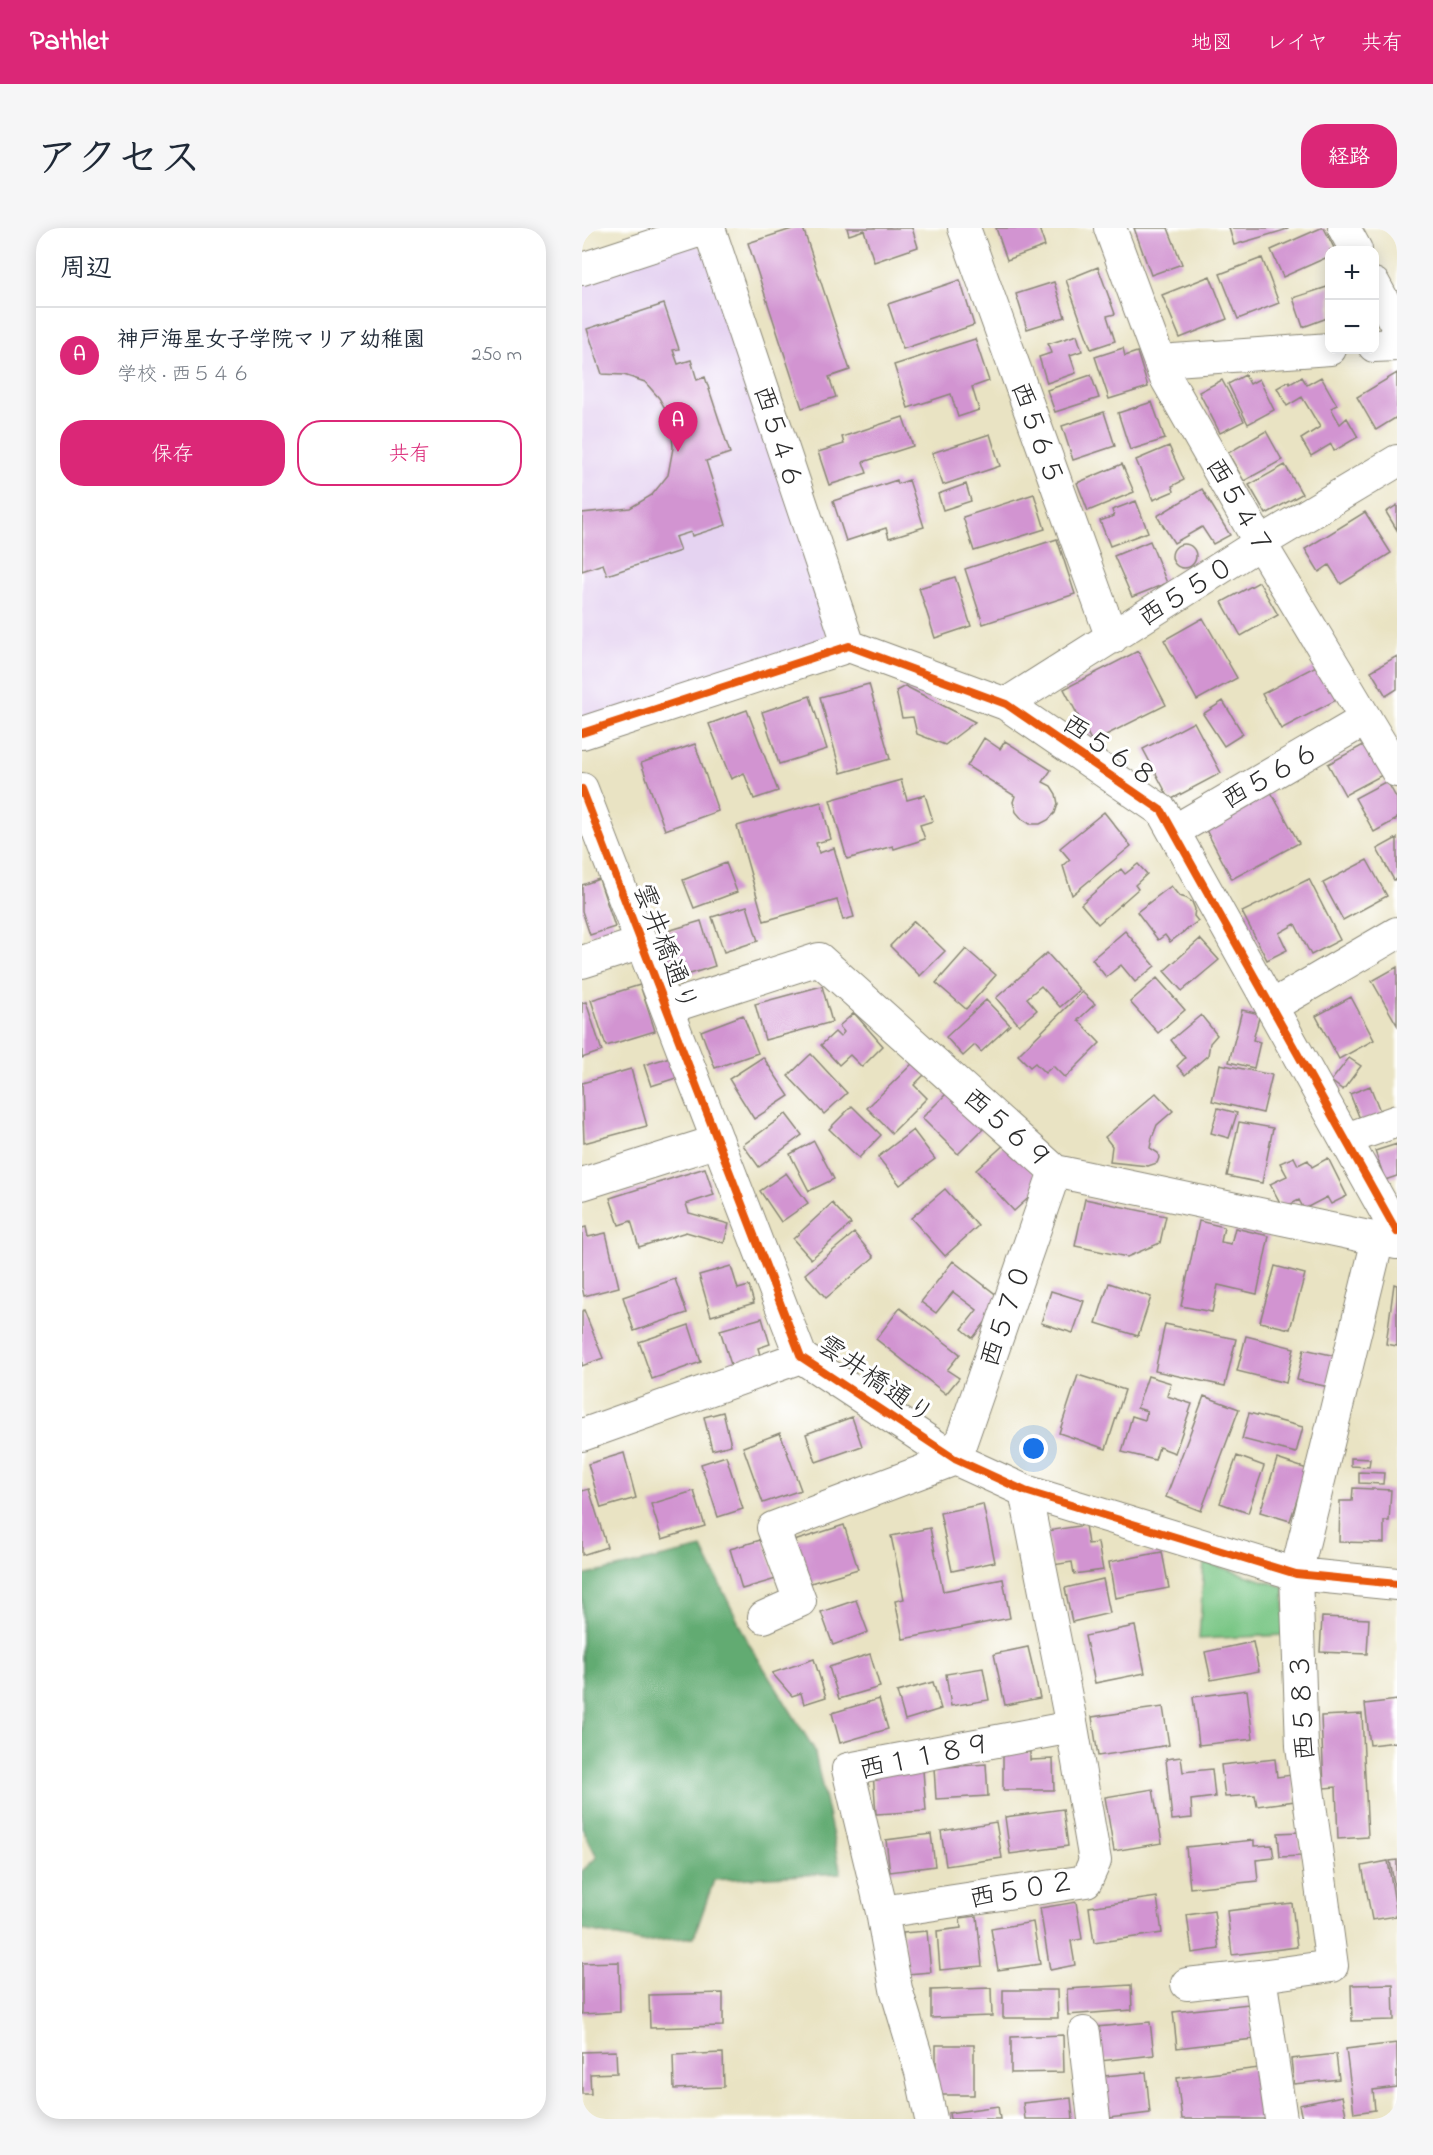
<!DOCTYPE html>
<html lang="ja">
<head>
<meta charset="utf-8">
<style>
  body { margin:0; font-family:"Indie Flower","Klee One",sans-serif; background:#f6f6f7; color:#1f2937 }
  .controls { position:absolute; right:18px; top:18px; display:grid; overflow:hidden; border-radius:12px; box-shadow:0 3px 15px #0003 }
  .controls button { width:54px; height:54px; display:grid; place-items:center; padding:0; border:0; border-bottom:2px solid #e0e1e3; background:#fff; color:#1f2937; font:30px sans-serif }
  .you { position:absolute; left:452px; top:1221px; width:21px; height:21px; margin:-15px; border:4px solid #fff; border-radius:50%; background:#1a73e8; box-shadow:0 0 0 9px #1a73e833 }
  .badge { display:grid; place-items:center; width:39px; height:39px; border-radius:50%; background:#db2777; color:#fff; font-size:20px; font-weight:700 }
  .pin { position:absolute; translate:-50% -50px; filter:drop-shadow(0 2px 3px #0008) }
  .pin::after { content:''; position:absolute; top:32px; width:21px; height:18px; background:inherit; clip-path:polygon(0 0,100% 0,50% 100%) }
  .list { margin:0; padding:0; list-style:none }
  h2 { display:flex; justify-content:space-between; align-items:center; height:78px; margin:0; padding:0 24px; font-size:26px }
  h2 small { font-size:20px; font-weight:400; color:#747a83 }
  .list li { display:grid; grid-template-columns:39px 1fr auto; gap:18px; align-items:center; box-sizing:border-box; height:96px; padding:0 24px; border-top:2px solid #e0e1e3 }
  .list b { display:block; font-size:22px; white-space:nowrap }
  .list p { margin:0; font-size:20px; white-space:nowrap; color:#747a83 }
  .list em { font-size:20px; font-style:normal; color:#747a83 }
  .actions { display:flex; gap:12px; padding:18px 24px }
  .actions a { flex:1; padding:14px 0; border:2px solid #db2777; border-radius:24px; text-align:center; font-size:21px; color:#db2777 }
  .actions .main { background:#db2777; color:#fff }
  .map { position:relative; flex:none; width:815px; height:1891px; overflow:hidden; border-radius:24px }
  header { display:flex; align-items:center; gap:36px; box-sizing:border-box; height:84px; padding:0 30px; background:#db2777; color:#fff }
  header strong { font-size:28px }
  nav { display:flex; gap:33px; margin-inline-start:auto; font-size:21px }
  .intro { display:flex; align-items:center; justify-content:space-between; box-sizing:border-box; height:144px; padding:0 36px }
  h1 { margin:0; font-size:42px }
  .button { padding:15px 27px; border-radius:24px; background:#db2777; color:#fff; font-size:21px; font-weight:700 }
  main { display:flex; gap:36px; padding:0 36px }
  aside { flex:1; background:#fff; border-radius:24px; box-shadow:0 3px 15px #0003 }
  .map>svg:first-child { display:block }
  .built { fill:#e5d3f1 }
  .green { fill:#79c685; stroke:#527858; stroke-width:1.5 }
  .forest { fill:#62ab72; stroke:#466b4e; stroke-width:1.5 }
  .building { fill:#d294d1 }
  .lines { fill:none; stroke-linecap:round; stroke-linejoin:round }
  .minor-casing { stroke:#8a8777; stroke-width:34 }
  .minor { stroke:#fff; stroke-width:32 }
  .cycleway-casing { stroke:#fff; stroke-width:11 }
  .cycleway { stroke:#e8590c; stroke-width:8 }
  .labels { text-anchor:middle; stroke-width:6; stroke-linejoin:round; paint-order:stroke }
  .street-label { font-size:27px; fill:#2b2b2b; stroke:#fff }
</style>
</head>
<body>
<header>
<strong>Pathlet</strong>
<nav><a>地図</a><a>レイヤ</a><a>共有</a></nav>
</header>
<div class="intro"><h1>アクセス</h1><a class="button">経路</a></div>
<main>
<aside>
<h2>周辺<small></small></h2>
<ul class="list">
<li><span class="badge">A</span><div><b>神戸海星女子学院マリア幼稚園</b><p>学校 · 西５４６</p></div><em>250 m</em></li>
</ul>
<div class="actions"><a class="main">保存</a><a>共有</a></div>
</aside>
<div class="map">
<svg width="815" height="1891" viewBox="0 0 815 1891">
  <rect width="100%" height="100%" fill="#fff"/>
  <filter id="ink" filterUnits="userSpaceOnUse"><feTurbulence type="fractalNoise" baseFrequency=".0167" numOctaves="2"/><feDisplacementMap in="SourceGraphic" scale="12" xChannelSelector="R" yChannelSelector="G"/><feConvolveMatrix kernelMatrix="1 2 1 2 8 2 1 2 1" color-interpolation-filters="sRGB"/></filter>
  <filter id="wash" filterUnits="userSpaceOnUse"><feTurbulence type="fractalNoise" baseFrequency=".008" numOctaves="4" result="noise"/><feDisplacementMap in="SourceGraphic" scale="24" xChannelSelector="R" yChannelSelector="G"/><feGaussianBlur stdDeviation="1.35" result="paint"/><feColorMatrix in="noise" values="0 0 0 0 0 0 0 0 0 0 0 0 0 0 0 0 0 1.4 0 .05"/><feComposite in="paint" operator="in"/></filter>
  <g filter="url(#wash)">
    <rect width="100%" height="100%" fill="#e9e3c3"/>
    <path class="built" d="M109 14 126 24 249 397 240 415 0 493V51Z"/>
    <path class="green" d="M622 1334 702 1359 703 1407 617 1411Z"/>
    <path class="forest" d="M120 1320 167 1416 232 1521 259 1645 132 1652 112 1709 61 1714 0 1702V1643L15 1629 0 1599V1348Z"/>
    <g id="blocks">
      <path class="building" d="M213 0H221L268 142 247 149 254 169 220 180 166 15Z
        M265 0H330L336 19 292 34 282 2 267 7Z
        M414 0H457L463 18 425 32Z
        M552 0H586L600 36 569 47Z
        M647 0H706V1L652 17Z
        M739 0H742L753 22H748V28L701 49 689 22Z
        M680 30 697 75 656 91 638 46Z
        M516 39 533 86 525 88 533 113 509 121 484 52Z
        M628 48 645 91 598 110 580 67Z
        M378 52 392 97 321 121 306 76Z
        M472 54 483 89 445 101 434 66Z
        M748 58V89L721 99 711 70Z
        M82 76 97 121 91 122 96 136 109 132 115 152 123 149 148 225 124 233 144 297 110 308 109 304 93 309 98 323 25 347 21 336 0 343V285L48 280 70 267 86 247 91 220 89 191 77 170 63 154 42 147 20 146 5 101Z
        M495 107 500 123 488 127 494 145 465 155 457 129 469 125 466 116Z
        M393 111 407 153 390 159 397 182 376 189 369 166 326 180 312 137Z
        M541 120 543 128 555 124 566 159 527 171 513 129Z
        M815 145V189L794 202 775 169Z
        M509 147 517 170 473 184 465 162Z
        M663 147 668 156 677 151 692 182 666 196 646 156Z
        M720 149 725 157 739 149 755 177 749 180 758 196 765 190 776 209 752 223 749 216 729 228 719 211 738 199 720 169 705 178 695 160 707 153 708 156Z
        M640 152 662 193 638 205 617 164Z
        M570 174 583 211 548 222 536 185Z
        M522 184 533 218 491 232 480 198Z
        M321 189 331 218 281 234 285 245 247 257 236 224 262 216 260 209Z
        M684 203 700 232 662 253 646 225Z
        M408 206 418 238 361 257 350 225Z
        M587 218 602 252 590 258 592 263 571 272 554 232Z
        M540 236 552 264 506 283 495 255Z
        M703 237 720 266 684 286 667 257Z
        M315 252 316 256 327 252 342 299 307 310 304 300 264 313 251 273Z
        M384 256 389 273 361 282 356 266Z
        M620 261 648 307 631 316 620 299 592 315 575 288Z
        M452 266 463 301 392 323 381 289Z
        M554 273 566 304 528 318 518 293 532 288 530 282Z
        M815 277V302L804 284Z
        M783 284 809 325 759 356 747 337 737 344 723 321Z
        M475 311 493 366 401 396 383 341Z
        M568 313 585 355 550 369 532 328Z
        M590 328a12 12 0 1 1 24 0a12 12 0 1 1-24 0Z
        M373 349 389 398 353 410 337 360Z
        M677 354 696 387 659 408 640 374Z
        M621 390 655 450 615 472 582 412Z
        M556 423 584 477 510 514 482 461Z
        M815 428V461L804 468 789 443Z
        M742 434 760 469 699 501 680 466Z
        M287 456 308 531 259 545 238 469Z
        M323 458 393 494 363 517 335 506 331 489 320 490 314 463Z
        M228 468 245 521 197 536 180 484Z
        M641 473 661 506 642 518 621 486Z
        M165 482 196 563 172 571 162 545 149 551 127 496Z
        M612 494 639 545 588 572 561 521Z
        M402 510 418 521 423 513 469 542 461 554 469 558 474 566 476 576 473 585 466 592 458 596H448L440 591 434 584 431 574 433 568 385 538Z
        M787 514 804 545 763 567 746 536Z
        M113 516 136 583 83 602 59 535Z
        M319 552 325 572 343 567 351 593 338 597 343 611 312 621 311 618 265 631 248 572Z
        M805 553 815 571V591L792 604 773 570Z
        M689 564 717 615 650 651 623 600Z
        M239 574 249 611 234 615 237 625 252 620 272 689 261 692 255 672 182 693 155 598Z
        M522 584 549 618 490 667 481 638 488 632 478 620Z
        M815 610V651L812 652 795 621Z
        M785 632 805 668 761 692 741 655Z
        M144 635 155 664 112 680 101 652Z
        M556 636 565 646 553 657 556 661 516 696 499 676 539 641 543 646Z
        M17 651 33 699 8 707 0 683V657Z
        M727 651 758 712 729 727 713 696 697 705 705 722 685 732 660 684Z
        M589 658 597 668 604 670 610 674 613 681 612 688 616 693 588 714 583 707 576 712 555 684Z
        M165 678 176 713 142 724 130 689Z
        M119 693 133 738 105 747 101 735 89 739 79 705Z
        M332 693 363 723 338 748 308 718Z
        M543 703 573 738 553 754 539 737 524 749 510 731Z
        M618 711 637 732 600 763 582 743Z
        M384 721 414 747 384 781 354 755Z
        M465 725 498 762 478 779 459 758 445 770 455 782 437 797 414 770Z
        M815 739V797L790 753Z
        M575 750 603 782 576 805 548 774Z
        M58 757 73 803 24 818 9 772Z
        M240 758 250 794 183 812 173 776Z
        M500 764 513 776 496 792 518 815 483 850 471 838 463 845 453 835 448 839 436 827Z
        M769 769 792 812 757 831 734 788Z
        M404 772 428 797 399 824 393 817 381 828 364 809Z
        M4 774 20 823 0 830V775Z
        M660 782 678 786 671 812 678 814 672 840 647 834Z
        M272 785 301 818 280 839 268 827 257 837 239 817 253 804 258 809 262 804 257 798Z
        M161 787 176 825 133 840 119 803Z
        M619 787 635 807 628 815 626 827 603 847 595 838 603 830 589 812Z
        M229 826 265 865 242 886 206 848Z
        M88 829 94 850 69 858 62 837Z
        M181 829 207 868 172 891 147 851Z
        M767 830 779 838 761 862 749 853Z
        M334 832 345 844 332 857 345 870 310 905 285 880Z
        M638 836 690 847 681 885 630 873Z
        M49 841 65 898 2 915 0 855Z
        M788 858 800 888 780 896 768 866Z
        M366 864 402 900 376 926 340 890Z
        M574 865 591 883 575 897 570 910 568 920 576 925 577 930 575 935 566 938 528 934 530 918 523 909Z
        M270 878 299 907 277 930 247 901Z
        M636 880 655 885 647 910 629 905Z
        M204 886 220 907 177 939 161 917Z
        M657 894 691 900 680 955 645 948Z
        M331 902 353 931 318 957 296 929Z
        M232 913 252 951 227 963 208 926Z
        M424 915 462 956 432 983 394 942Z
        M815 916V948L803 952 793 923Z
        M712 929 716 937 726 932 730 939 746 930 765 968 749 976 745 969 722 981 717 972 701 980 688 956 705 948 698 935Z
        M123 940 132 967 104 976 107 985 147 996 142 1015 104 1004 57 1019 49 993 37 997 28 970Z
        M204 945 226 975 199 994 178 963Z
        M363 961 396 998 363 1028 329 990Z
        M503 971 584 988 578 1015 545 1029 493 1018Z
        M250 975 269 996 229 1031 211 1011Z
        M617 993 642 999 639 1014 649 1016 653 1000 687 1008 675 1066 636 1057 630 1084 599 1078Z
        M4 999 6 1009 24 1005 37 1059 2 1068 0 1059V1000Z
        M272 1005 292 1029 244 1070 223 1046Z
        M371 1033 421 1072 391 1110 380 1101 395 1082 371 1064 354 1085 339 1074Z
        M149 1038 156 1061 167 1058 172 1075 129 1088 117 1047Z
        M693 1038 723 1046 708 1101 678 1094Z
        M93 1051 105 1085 52 1103 41 1069Z
        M527 1055 569 1069 556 1108 514 1095Z
        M812 1056 815 1057V1118L804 1116Z
        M469 1063 502 1073 491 1105 459 1095Z
        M318 1080 378 1126 365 1142 377 1150 364 1166 294 1111Z
        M2 1082 21 1130 0 1138V1083Z
        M180 1090 188 1116 176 1120 180 1134 151 1143 138 1102Z
        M583 1096 654 1111 643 1158 573 1143Z
        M107 1097 119 1134 70 1151 57 1114Z
        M664 1108 712 1120 704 1155 655 1143Z
        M722 1121 754 1128 747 1159 715 1152Z
        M496 1147 543 1162 524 1221 477 1205Z
        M566 1148 589 1155 585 1168 610 1176 593 1225 577 1219 573 1232 540 1224 550 1188 563 1192 565 1183 555 1180Z
        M622 1168 657 1181 619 1283 584 1269Z
        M141 1184 149 1217 130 1222 122 1189Z
        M667 1185 721 1199 714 1225 660 1211Z
        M270 1189 280 1218 234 1234 224 1206Z
        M198 1205 219 1262 181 1275 161 1219Z
        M42 1225 54 1270 19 1280 6 1236Z
        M144 1228 161 1281 136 1289 119 1236Z
        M655 1228 682 1238 666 1285 638 1275Z
        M769 1230 788 1231 787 1239 769 1238Z
        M695 1231 725 1241 708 1293 678 1284Z
        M777 1244 802 1245 801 1256 777 1255Z
        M771 1260 809 1262 807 1293H802V1315L757 1314 758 1273H770Z
        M7 1261 25 1319 0 1327V1263Z
        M112 1263 123 1298 80 1311 69 1276Z
        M401 1276 413 1334 370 1343 358 1285Z
        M262 1297 276 1341 222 1357 209 1314Z
        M503 1297 506 1316 516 1315 521 1342 492 1346 490 1334 471 1337 465 1303Z
        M348 1300 361 1363 421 1351 428 1390 321 1411 313 1373 322 1371 309 1308Z
        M182 1311 194 1351 160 1361 148 1321Z
        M580 1324 587 1360 533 1370 527 1334Z
        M521 1351 528 1385 490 1394 483 1360Z
        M274 1372 286 1404 251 1417 239 1384Z
        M740 1389 787 1391 785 1426 738 1424Z
        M553 1398 563 1445 513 1455 503 1408Z
        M671 1414 677 1443 629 1452 623 1424Z
        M446 1419 458 1470 423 1477 412 1426Z
        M288 1426 298 1459 257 1471 247 1439Z
        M232 1431 244 1469 222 1476 219 1465 210 1468 190 1445Z
        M401 1440 407 1472 369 1478 364 1446Z
        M351 1454 359 1481 323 1492 315 1464Z
        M665 1462 671 1511 617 1517 611 1469Z
        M297 1471 306 1501 258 1515 250 1485Z
        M815 1472V1514L788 1517 783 1476Z
        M581 1479 587 1517 516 1528 510 1489Z
        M780 1486 786 1609 756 1611 754 1559 742 1560 739 1488Z
        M421 1524H448V1532L471 1531 472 1562H421Z
        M599 1529 601 1544 630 1541 633 1569 609 1572 610 1590 590 1592 584 1531Z
        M693 1531 695 1549 710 1547 713 1573 675 1578 673 1567 643 1569 639 1537Z
        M404 1536 406 1568 354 1571 352 1540Z
        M341 1542 344 1583 294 1586 291 1545Z
        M571 1561 580 1615 532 1623 523 1569Z
        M481 1581 486 1618 428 1626 423 1589Z
        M414 1594 420 1630 364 1638 359 1603Z
        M717 1604 719 1628 698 1629 696 1605Z
        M349 1606 353 1638 308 1644 304 1612Z
        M672 1612V1618L690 1617 692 1630 674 1632 676 1653 608 1660 604 1619Z
        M815 1632V1667H814L808 1633Z
        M806 1633 815 1688 790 1692 780 1638Z
        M575 1669 580 1705 512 1715 507 1679Z
        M494 1674 500 1711 489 1713 493 1737 468 1742 458 1680Z
        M710 1675 715 1719 650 1727 645 1683Z
        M632 1683 637 1721 610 1725 605 1687Z
        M395 1688 400 1738 358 1742 355 1703 379 1700 378 1690Z
        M451 1694 458 1736 416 1742 409 1701Z
        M345 1703 349 1744 325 1746 321 1705Z
        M37 1734 38 1784 0 1786V1735Z
        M811 1756 812 1792 770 1793 769 1757Z
        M549 1757 550 1782 486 1787 485 1761Z
        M409 1760 410 1788 349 1790V1762Z
        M421 1762H475L476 1790H421Z
        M141 1765V1798L68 1800 67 1767Z
        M667 1776 671 1811 595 1820 591 1784Z
        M568 1794 572 1827 518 1833 514 1799Z
        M481 1807 482 1844 429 1845V1809Z
        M815 1815V1859L791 1862 793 1882 772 1885 764 1821Z
        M354 1817H392V1867H354Z
        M34 1823 35 1845 8 1846 9 1866H0V1824Z
        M141 1825 142 1859 92 1861 91 1827Z
        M754 1826 757 1851 712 1856 709 1831Z
        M677 1840 683 1891H600L595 1850Z
        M564 1844 568 1885 527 1890 523 1848Z
        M760 1868 765 1891H720L717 1877Z
        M489 1870 491 1891H443L441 1875Z
        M416 1878 418 1891H368L367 1885Z"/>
    </g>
  </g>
  <g filter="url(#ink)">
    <use href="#blocks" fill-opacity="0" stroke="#8a8777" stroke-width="1.5"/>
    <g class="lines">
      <g class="minor-casing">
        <path id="minor" d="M127 0 267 418
          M382 0 530 410
          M528 0 583 148 678 315 815 543
          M762 0 774 22
          M0 41 125 0
          M792 56 815 98
          M792 118 815 117
          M578 133 748 121
          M424 476 678 315 815 233
          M0 505 267 418 424 476 580 583 815 1004
          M0 561 219 1129 373 1231 443 1263 714 1346 815 1356
          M592 603 784 491
          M0 734 60 715
          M690 778 815 705
          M85 780 237 731 473 943 815 1015
          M764 911 815 893
          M0 956 136 913
          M0 1207 219 1129
          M182 1389 218 1373 191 1300 373 1231 473 943
          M300 1684 266 1541 490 1499
          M605 1756 678 1748
          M502 1805 512 1891
          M349 1891 339 1844 314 1761 300 1684 504 1653 513 1633 490 1499 443 1263
          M699 1891 678 1748 750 1738 720 1518 714 1346 796 1011"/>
      </g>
      <use href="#minor" class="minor"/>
      <g class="cycleway-casing">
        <path id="cycleway" d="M0 505 267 418 424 476 580 583 815 1004
          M0 561 219 1129 373 1231 443 1263 714 1346 815 1356"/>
      </g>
      <use href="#cycleway" class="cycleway"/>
    </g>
  </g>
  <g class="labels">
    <g class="street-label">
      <text transform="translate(456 205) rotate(70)" y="9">西５６５</text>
      <text transform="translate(197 209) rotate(72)" y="9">西５４６</text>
      <text transform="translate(658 278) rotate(60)" y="9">西５４７</text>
      <text transform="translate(604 363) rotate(-32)" y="9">西５５０</text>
      <text transform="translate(528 522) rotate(34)" y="9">西５６８</text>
      <text transform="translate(688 547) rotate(-30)" y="9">西５６６</text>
      <text transform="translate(84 719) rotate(69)" y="9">雲井橋通り</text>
      <text transform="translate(426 900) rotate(41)" y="9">西５６９</text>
      <text transform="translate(423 1087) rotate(-71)" y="9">西５７０</text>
      <text transform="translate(294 1151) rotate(35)" y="9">雲井橋通り</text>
      <text transform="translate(720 1479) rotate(-93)" y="9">西５８３</text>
      <text transform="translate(343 1528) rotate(-12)" y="9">西１１８９</text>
      <text transform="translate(440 1661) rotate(-10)" y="9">西５０２</text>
    </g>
  </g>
</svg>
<div class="controls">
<button>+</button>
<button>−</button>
</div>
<div class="you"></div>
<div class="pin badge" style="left:96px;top:224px">A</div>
</div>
</main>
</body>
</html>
